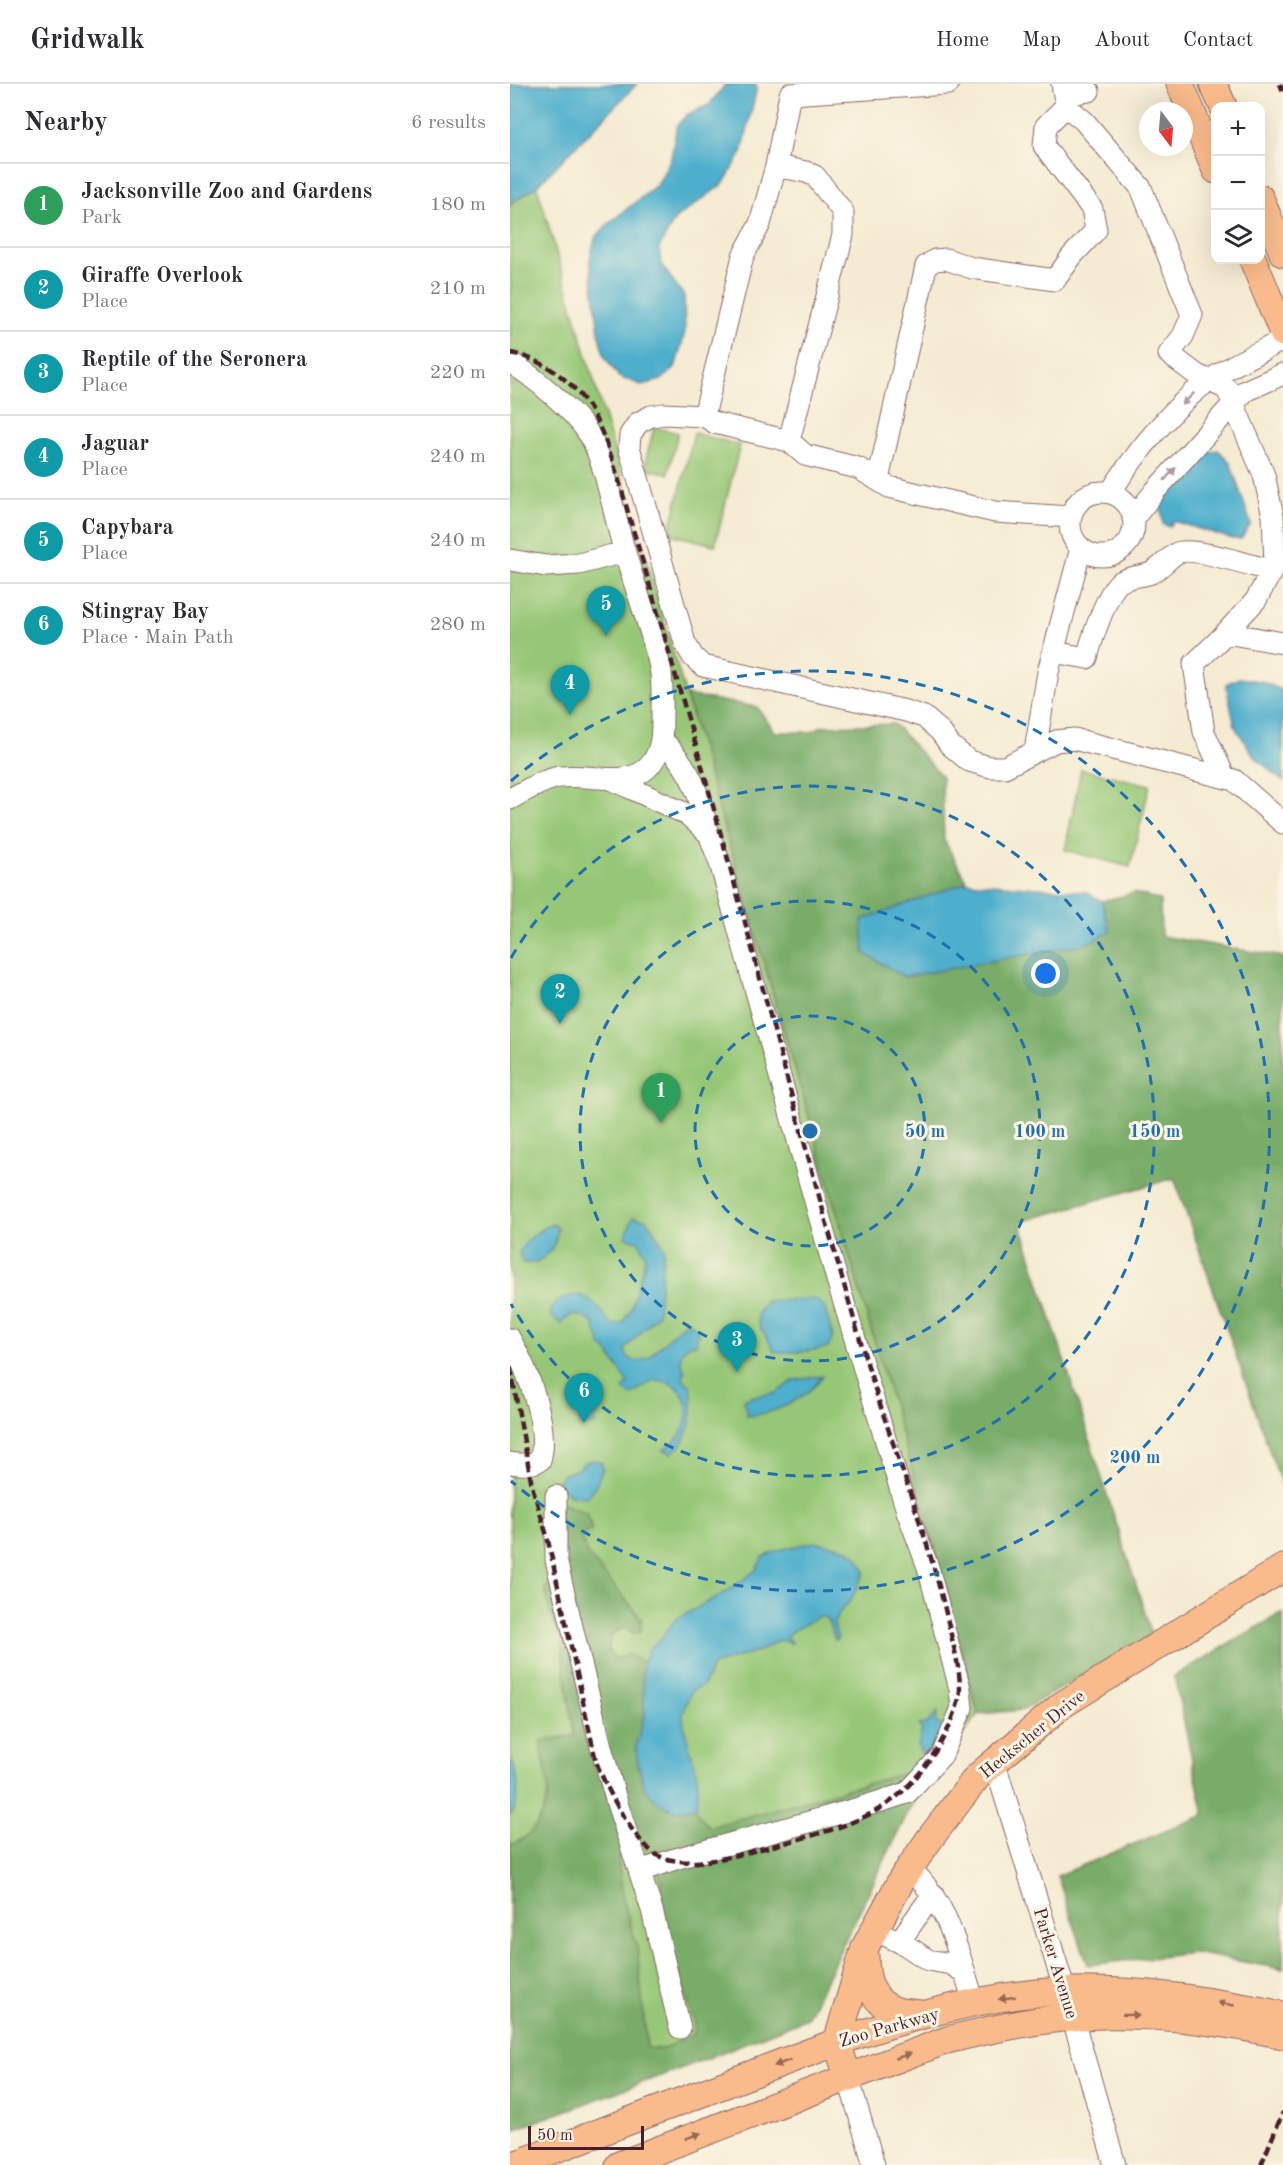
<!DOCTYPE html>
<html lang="en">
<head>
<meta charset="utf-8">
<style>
  body { margin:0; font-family:"Old Standard TT",serif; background:#f7f7f7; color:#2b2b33 }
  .controls { position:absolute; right:18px; top:18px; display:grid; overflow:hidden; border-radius:12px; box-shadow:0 6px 24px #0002 }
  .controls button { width:54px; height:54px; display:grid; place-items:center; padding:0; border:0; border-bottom:2px solid #e1e1e2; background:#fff; color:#2b2b33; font:30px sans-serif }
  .compass { position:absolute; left:629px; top:18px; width:54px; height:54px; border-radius:50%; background:#fff; box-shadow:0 6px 24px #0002; rotate:164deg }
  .scale { position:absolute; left:18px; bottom:15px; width:116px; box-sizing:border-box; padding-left:6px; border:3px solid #4a1f2b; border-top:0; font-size:16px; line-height:21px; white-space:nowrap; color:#4a1f2b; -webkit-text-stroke:4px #fcf5e5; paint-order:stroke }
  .you { position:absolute; left:536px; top:890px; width:21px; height:21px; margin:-15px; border:4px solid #fff; border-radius:50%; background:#1a73e8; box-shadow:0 0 0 9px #1a73e833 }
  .badge { display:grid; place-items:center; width:39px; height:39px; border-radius:50%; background:#ea580c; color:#fff; font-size:20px; font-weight:700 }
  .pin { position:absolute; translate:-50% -50px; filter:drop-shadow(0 2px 3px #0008) }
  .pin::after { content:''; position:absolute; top:32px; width:21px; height:18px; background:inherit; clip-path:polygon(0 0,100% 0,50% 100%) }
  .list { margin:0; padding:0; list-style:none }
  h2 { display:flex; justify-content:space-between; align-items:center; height:78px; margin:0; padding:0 24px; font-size:26px }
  h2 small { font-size:20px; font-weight:400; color:#7c7c81 }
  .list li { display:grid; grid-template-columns:39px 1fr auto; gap:18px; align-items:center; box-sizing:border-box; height:84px; padding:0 24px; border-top:2px solid #e1e1e2 }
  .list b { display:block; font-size:22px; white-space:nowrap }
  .list p { margin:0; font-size:20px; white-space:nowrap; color:#7c7c81 }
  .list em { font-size:20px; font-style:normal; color:#7c7c81 }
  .icon { flex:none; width:33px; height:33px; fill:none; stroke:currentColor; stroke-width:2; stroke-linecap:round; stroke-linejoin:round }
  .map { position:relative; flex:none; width:773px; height:2081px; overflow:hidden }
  header { display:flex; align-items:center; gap:36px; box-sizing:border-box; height:84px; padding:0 30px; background:#fff; border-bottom:2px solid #e1e1e2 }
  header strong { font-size:28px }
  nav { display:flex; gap:33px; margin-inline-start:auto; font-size:21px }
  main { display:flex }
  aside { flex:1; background:#fff }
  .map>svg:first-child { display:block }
  .green { fill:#96c776; stroke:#707350; stroke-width:1.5 }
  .forest { fill:#78ac67; stroke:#616649; stroke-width:1.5; fill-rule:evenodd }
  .water { fill:#4dafcc; stroke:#4c677c; stroke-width:1.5 }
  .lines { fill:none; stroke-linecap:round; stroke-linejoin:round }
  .minor-casing { stroke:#866665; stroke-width:23 }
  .major-casing { stroke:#866665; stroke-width:29 }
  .minor { stroke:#fff; stroke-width:21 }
  .major { stroke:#fabb8c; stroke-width:27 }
  .rail { stroke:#4a1f2b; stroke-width:4.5; stroke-dasharray:9 4.5; stroke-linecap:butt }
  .oneway { fill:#ae9aa0 }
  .oneway2 { fill:#996557 }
  .ring { fill:none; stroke:#1f6fb2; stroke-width:3; stroke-dasharray:10 8 }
  .labels { text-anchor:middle; stroke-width:6; stroke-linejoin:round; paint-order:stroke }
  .street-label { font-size:18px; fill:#4a1f2b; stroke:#fcf5e5 }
  .centre { fill:#1f6fb2; stroke:#fcf5e5; stroke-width:3 }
  .ring-label { font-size:18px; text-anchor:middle; font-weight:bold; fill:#1f6fb2; stroke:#fcf5e5; stroke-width:6; stroke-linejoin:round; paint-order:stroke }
</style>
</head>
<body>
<header>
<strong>Gridwalk</strong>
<nav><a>Home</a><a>Map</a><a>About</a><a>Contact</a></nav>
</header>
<main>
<aside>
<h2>Nearby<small>6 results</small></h2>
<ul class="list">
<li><span class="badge" style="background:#2e9e5b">1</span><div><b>Jacksonville Zoo and Gardens</b><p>Park</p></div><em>180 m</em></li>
<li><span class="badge" style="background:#0f9aa8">2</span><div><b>Giraffe Overlook</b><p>Place</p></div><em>210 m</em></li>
<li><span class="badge" style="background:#0f9aa8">3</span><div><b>Reptile of the Seronera</b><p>Place</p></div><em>220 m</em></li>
<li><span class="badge" style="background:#0f9aa8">4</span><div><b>Jaguar</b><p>Place</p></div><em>240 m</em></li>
<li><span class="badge" style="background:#0f9aa8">5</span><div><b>Capybara</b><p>Place</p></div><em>240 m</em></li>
<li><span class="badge" style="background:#0f9aa8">6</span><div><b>Stingray Bay</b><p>Place · Main Path</p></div><em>280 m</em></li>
</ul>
</aside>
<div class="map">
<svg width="773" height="2081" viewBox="0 0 773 2081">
  <rect width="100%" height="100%" fill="#fcf5e5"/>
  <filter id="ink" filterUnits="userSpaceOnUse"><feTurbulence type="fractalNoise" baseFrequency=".0167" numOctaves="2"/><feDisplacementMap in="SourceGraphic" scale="12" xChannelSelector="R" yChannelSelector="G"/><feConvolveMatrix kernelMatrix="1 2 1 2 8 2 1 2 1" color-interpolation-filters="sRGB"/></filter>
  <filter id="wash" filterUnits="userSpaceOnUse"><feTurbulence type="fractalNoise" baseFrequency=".008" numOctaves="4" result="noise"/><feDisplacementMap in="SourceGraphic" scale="24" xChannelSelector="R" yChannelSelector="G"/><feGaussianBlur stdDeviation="1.35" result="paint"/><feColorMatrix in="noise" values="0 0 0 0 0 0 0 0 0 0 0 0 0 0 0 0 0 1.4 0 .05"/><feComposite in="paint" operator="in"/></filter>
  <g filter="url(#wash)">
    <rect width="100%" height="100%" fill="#f5ebd2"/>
    <path class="green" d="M27 102 426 1468 468 1630 403 1718 297 1934 180 1981 0 2047V120Z
      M144 343 168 349 158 390 134 384Z
      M184 349 230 361 205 461 159 450Z
      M571 685 640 701 620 783 555 766Z"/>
    <path class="forest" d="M176 611 247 623 265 648H301L312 642 384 640 432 693 434 756 457 798 352 837 600 848 592 817 624 809 650 816 651 852 773 873V1405L664 1094 510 1138 642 1551 513 1626 468 1630 426 1468Z
      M50 1419 77 1429 82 1446 71 1452 77 1470 131 1534V1548L121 1549 113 1544 101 1551 98 1566 106 1575 118 1570 134 1579 132 1588 135 1630 126 1662 128 1680 135 1705 164 1727 186 1723 189 1732 199 1743 403 1687V1718L297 1934 180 1981 0 2047V1761C22 1755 35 1731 38 1709 40 1696 32 1671 30 1657L64 1652 50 1550 41 1532 35 1504 47 1493ZM124 1755 141 1773 152 1798 150 1823 166 1883 185 1939 184 1950 153 1965 137 1964 127 1863 113 1814 108 1775Z
      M773 1528V1885L684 1869 578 1881 547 1792 694 1731 664 1592Z"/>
    <path class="water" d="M0 0H127L27 102 0 120Z
      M216 0H245L247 3 232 69 213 100 165 135 149 164 151 180 174 212 175 248 165 284 151 296 132 301 109 293 95 273 90 256 80 176 85 154 97 141 148 100 161 74 167 41 178 30 199 21Z
      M708 366 720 378 741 440 731 455H723L663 437 660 443 653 440 651 424 655 414 692 370Z
      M729 594 754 598 773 607V697L745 673 725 643 716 600Z
      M457 798 576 808 592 817 600 848 575 860 394 893 354 869 352 836Z
      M123 1133 137 1136 154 1163 148 1230 115 1265 117 1272 126 1278 138 1274 176 1237 185 1242 188 1248 186 1260 178 1261 171 1269V1279L175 1287 173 1295 181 1302C184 1326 182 1355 161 1369L153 1366C178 1355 189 1312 159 1299 155 1297 150 1296 145 1296 138 1298 128 1307 121 1311L113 1305 118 1299 98 1268 92 1263 83 1239C69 1230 62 1226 51 1240L41 1232V1223C70 1198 84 1217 102 1241L113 1239 122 1223 136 1172 128 1157 115 1153Z
      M43 1140 48 1145C46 1165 33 1181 13 1179L9 1168C19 1154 27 1146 43 1140Z
      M305 1215 314 1222 323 1253 318 1264 291 1268H264C259 1251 249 1252 247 1230L256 1217Z
      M313 1292C296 1315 266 1330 237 1332L234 1316 241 1313 266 1309 284 1296Z
      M86 1311V1340L70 1342 69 1313Z
      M82 1376 91 1378 93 1384 86 1401 77 1413C62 1413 56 1411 48 1398L53 1390 69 1385 74 1379Z
      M304 1458C331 1463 344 1460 355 1488L341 1516 329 1529 324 1539 328 1556H325L317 1534 309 1532 278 1550 276 1553 282 1559 269 1556 251 1566 203 1581 194 1601 182 1606C179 1614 172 1625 173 1633 175 1663 195 1694 186 1723L164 1727 148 1718 135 1705 128 1680 126 1662 135 1630 132 1588 134 1579 138 1567 153 1552 165 1536 219 1506 246 1486 253 1473 273 1465Z
      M427 1629 426 1639 433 1642 428 1655 414 1673 408 1663 412 1646 409 1641 417 1640Z
      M0 1675C10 1687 11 1720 0 1732Z"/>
  </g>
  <g filter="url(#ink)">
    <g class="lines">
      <g class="minor-casing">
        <path id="minor" d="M554 11 579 7
          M556 22 574 37 631 104 682 231 673 252 659 270 687 291 717 305 754 391 763 432 765 481 746 516 710 555 684 580 694 648 715 694
          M266 82 296 88 305 92 333 128V151L279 357
          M0 278C24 293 66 328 80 352 96 381 104 432 114 465 125 505 141 543 150 583 153 599 152 616 152 633 152 650 152 666 141 680 120 707 74 687 45 694 29 698 15 707 0 715
          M194 332 233 172 250 140 266 82 280 10 438 0
          M368 396 416 182 425 176 436 175 462 184 545 196 562 172 586 146 582 125 534 62 536 42 556 22 552 0
          M560 440a32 32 0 1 1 64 0a32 32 0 1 1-64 0Z
          M600 409C623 373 650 339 682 310 708 287 742 272 773 256
          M561 433 485 428 379 403 348 384 295 371 279 357 205 339 194 332 154 330 141 332 128 339 120 351 119 363 175 559 183 573 193 582 396 627 414 633 430 647 440 661 459 677 480 683H495L546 657 564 655 724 696 773 739
          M623 435 645 407 735 307 773 290
          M0 476 36 482 69 480 114 468
          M716 549 773 559
          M543 568 577 574C581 558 597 507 610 498 619 492 631 493 641 489 651 484 657 475 667 469 681 462 744 482 762 487
          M152 656C183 687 188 708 199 750
          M525 667 538 588 571 464
          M101 695 178 731 199 750 210 779 328 1199 397 1427 418 1483 450 1605 452 1624 432 1671 397 1709 349 1724 165 1775 130 1787
          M0 1255C17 1284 40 1343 30 1376 21 1381 10 1381 0 1379
          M46 1412V1476L91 1663 107 1719 142 1826 170 1944
          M484 1677 555 1907 605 2081
          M400 1784C433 1817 442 1846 455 1889
          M364 1846 394 1860 418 1876 441 1880 455 1889 464 1919
          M389 1858 423 1810
          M338 1993 364 2081"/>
      </g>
      <g class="major-casing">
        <path id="major" d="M670 0 706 86
          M703 0 713 22
          M750 114 773 169
          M743 176 773 249
          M355 1872C355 1895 362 1920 387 1927 394 1929 403 1929 411 1930
          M338 1993 327 1958 355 1863 392 1795 421 1753 467 1693 552 1621 773 1484
          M4 2081C83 2051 163 2020 242 1990 342 1952 448 1911 557 1907 631 1905 701 1917 773 1931
          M109 2081 437 1956C496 1941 558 1929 618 1931 670 1932 723 1940 773 1951"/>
      </g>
      <use href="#minor" class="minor"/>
      <use href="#major" class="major"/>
      <path class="rail" d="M770 0 773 7
        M0 269C37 275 72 304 87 338 104 373 113 412 124 449 140 501 155 554 170 607 236 830 290 1056 357 1279 383 1366 418 1450 438 1538 443 1560 450 1583 450 1605 448 1642 410 1696 380 1718 348 1741 301 1752 263 1762 238 1768 213 1776 187 1778 176 1778 159 1777 149 1772 126 1762 94 1701 86 1677L37 1452 22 1402 0 1280
        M751 2081 773 2028"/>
    </g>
    <defs><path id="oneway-solid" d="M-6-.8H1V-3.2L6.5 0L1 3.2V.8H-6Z" transform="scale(1.5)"/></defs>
    <g class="oneway">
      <use href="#oneway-solid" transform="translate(678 315) rotate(135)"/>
      <use href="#oneway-solid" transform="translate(660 390) rotate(-48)"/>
    </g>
    <g class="oneway2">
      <use href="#oneway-solid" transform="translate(497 1914) rotate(171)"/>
      <use href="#oneway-solid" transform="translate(716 1920) rotate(-170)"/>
      <use href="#oneway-solid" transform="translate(621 1931) rotate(1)"/>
      <use href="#oneway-solid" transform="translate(393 1972) rotate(-20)"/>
      <use href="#oneway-solid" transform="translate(272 1979) rotate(159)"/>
      <use href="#oneway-solid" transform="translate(183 2052) rotate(-21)"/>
    </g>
  </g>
  <g class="ring">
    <circle cx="300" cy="1047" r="115"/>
    <circle cx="300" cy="1047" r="230"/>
    <path d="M1 874A345 345 0 1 1 1 1220"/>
    <path d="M1 697A460 460 0 1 1 1 1397"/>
  </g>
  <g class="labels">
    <g class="street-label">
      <text transform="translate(522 1650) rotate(-39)" y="6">Heckscher Drive</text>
      <text transform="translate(546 1879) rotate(73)" y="6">Parker Avenue</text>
      <text transform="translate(379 1943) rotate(-16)" y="6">Zoo Parkway</text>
    </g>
  </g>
  <circle cx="300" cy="1047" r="9" class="centre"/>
  <g class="ring-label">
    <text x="415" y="1053">50 m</text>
    <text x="530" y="1053">100 m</text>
    <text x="645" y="1053">150 m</text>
    <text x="625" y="1379">200 m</text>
  </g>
</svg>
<div class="controls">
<button>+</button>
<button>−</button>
<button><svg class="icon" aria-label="layers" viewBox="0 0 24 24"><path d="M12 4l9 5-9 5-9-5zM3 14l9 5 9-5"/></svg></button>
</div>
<svg class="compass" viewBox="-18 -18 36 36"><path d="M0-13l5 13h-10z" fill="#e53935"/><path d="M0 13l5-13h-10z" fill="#7c7c81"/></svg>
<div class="scale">50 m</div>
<div class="you"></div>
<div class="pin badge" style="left:151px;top:1039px;background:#2e9e5b">1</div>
<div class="pin badge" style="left:50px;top:940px;background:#0f9aa8">2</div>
<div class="pin badge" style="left:227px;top:1288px;background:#0f9aa8">3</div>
<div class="pin badge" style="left:60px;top:631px;background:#0f9aa8">4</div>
<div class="pin badge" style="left:96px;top:552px;background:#0f9aa8">5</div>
<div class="pin badge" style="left:74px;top:1339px;background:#0f9aa8">6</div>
</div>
</main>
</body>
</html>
